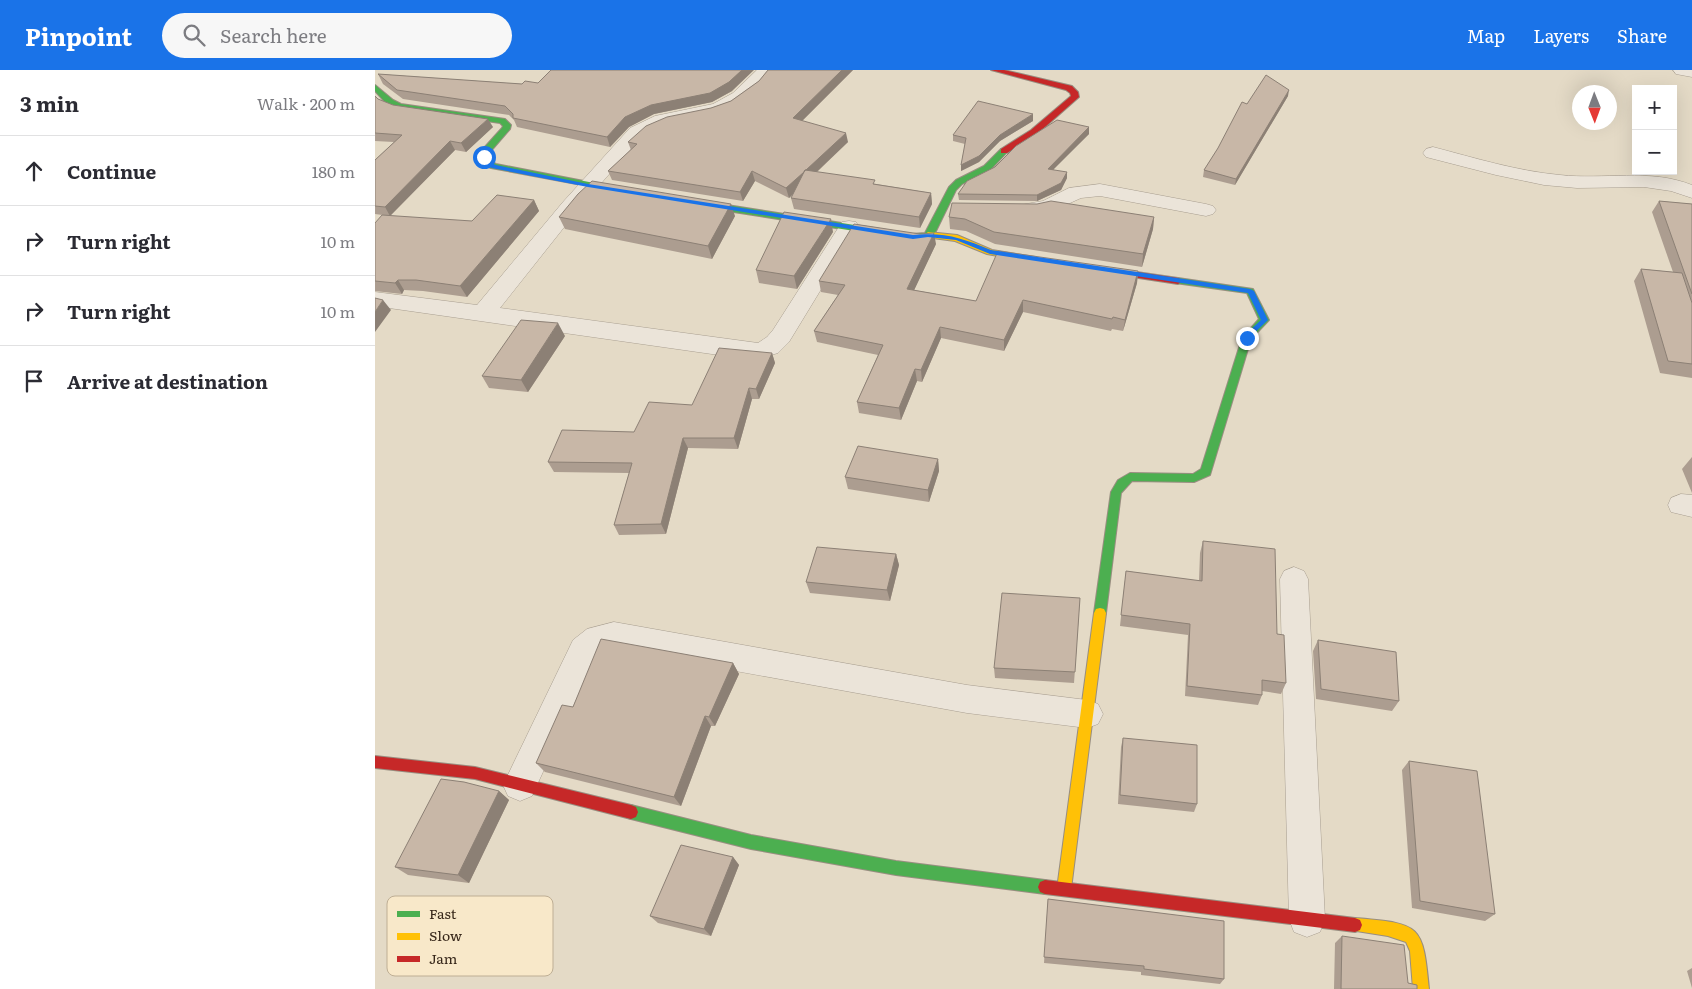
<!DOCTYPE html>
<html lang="en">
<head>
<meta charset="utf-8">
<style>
  body { margin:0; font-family:Literata,serif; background:#f7f7f7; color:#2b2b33 }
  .controls { position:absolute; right:15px; top:15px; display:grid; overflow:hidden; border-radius:0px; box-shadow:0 5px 20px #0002 }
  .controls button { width:45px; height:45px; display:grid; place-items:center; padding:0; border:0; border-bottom:1px solid #e1e1e2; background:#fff; color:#2b2b33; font:25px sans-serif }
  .compass { position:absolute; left:1197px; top:15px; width:45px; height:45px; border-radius:50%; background:#fff; box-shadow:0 5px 20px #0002; rotate:179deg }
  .stop { position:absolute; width:15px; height:15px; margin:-11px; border:4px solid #1a73e8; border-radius:50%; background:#fff }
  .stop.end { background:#1a73e8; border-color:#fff; box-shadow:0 1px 5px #0008 }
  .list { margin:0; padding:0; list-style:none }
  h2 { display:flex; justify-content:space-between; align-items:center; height:65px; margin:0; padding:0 20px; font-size:21px }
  h2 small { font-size:16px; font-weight:400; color:#7c7c81 }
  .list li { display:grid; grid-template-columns:32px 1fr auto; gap:15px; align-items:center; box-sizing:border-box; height:70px; padding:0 20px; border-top:1px solid #e1e1e2 }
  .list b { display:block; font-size:19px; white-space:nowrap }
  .list em { font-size:16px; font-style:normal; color:#7c7c81 }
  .icon { flex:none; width:28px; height:28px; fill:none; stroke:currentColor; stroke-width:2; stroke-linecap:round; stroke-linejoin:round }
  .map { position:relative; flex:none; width:1317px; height:919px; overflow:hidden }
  header { display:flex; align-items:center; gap:30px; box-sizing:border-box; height:70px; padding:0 25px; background:#1a73e8; color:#fff }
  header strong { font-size:24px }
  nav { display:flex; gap:28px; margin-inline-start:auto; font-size:18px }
  .search { width:350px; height:45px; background:#f7f7f7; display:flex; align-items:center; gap:12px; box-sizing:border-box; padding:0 18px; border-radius:28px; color:#7c7c81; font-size:19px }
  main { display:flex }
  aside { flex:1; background:#fff }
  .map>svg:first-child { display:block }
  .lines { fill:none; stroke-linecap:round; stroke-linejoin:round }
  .street-casing { stroke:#a89e90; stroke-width:1 }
  .fast-casing { stroke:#988e80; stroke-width:2 }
  .slow-casing { stroke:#988e80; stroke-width:2 }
  .jam-casing { stroke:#988e80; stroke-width:2 }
  .street { fill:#ebe4d9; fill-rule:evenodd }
  .fast { fill:#4caf50; fill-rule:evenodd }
  .slow { fill:#ffc107; fill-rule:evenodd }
  .jam { fill:#c62828; fill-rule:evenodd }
  .wall { fill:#ac9d90 }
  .shaded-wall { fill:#8c8075 }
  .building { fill:#c8b7a7; stroke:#8c8075 }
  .route { fill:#1a73e8 }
  .key { fill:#f8e8c9; stroke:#beae94; stroke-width:1 }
  .key-label { font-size:14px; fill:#362619 }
</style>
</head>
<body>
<header>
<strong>Pinpoint</strong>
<div class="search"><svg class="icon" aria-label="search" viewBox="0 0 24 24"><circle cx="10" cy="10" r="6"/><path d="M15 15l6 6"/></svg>Search here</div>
<nav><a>Map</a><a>Layers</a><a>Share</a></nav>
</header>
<main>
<aside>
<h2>3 min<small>Walk · 200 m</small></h2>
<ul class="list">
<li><svg class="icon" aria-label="ahead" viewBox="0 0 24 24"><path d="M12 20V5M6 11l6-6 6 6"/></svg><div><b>Continue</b></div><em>180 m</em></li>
<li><svg class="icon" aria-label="right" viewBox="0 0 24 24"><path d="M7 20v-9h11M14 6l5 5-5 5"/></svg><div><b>Turn right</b></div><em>10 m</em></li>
<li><svg class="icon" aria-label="right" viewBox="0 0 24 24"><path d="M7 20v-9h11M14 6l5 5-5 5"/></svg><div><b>Turn right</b></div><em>10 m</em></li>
<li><svg class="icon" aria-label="arrive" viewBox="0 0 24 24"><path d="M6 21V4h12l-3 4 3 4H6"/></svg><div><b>Arrive at destination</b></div></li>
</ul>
</aside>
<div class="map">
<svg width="1317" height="919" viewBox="0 0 1317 919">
  <rect width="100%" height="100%" fill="#e4dac6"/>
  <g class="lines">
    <g class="street-casing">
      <path id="street" d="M382 0H401C389 17 370 35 350 42 319 54 290 48 263 71L202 141 125 238 383 273 392 267 398 260 467 152 474 151 481 152 484 157 414 272 403 283 379 290 0 236V222L102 235 188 132 255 58 280 46 338 34 358 23Z
        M1298 0H1317V7L1301 4Z
        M1058 77C1100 88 1142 101 1185 105 1229 110 1274 98 1317 115V128L1296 121 1269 117 1202 118 1169 115 1121 105 1051 87 1048 83 1051 79Z
        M725 114 831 134 838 136 841 140 838 144 831 146 725 126 706 128 673 143 647 146 640 144 637 140 640 136 668 131 694 118Z
        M1306 424 1317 425V447L1296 442 1293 435 1296 428Z
        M919 497 929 501 933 509 950 849 945 862 932 867 919 862 914 849 905 509 909 501Z
        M239 552 592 615 712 630 723 634 728 644 723 654 712 658 592 643 234 578 229 579 220 588 157 726 145 731 133 726 128 715 198 570 212 559Z"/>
    </g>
    <g class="fast-casing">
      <path id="fast" d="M0 15 18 30 26 34 130 49 136 55 135 59 115 82 113 87 115 91 121 94 250 119 254 121 250 123 116 98 109 95 105 87 108 79 127 58 128 56 125 53 21 38 12 34 0 21Z
        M626 79 633 81 615 100 587 114 581 120 561 161 556 167 537 170 320 136 316 133 320 130 537 164 550 163 574 117 581 110 609 96Z
        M803 208 878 219 894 250 876 269 835 405 819 412 757 411 746 423 731 543 729 547 725 548 721 547 719 543 736 422 743 410 755 403 818 404 826 399 867 268 884 249 872 223 800 213V209Z
        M256 735 376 765 521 791 670 810 675 812 677 817 675 822 670 824 521 805 376 779 256 749 251 747 249 742 251 737Z"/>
    </g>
    <g class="slow-casing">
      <path id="slow" d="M553 162 582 165 617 180 660 187 664 190 660 193 612 184 580 171 550 167 549 165Z
        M725 538 729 539 731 543 696 819 694 824 689 826 684 824 682 819 719 543 721 539Z
        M980 848C1045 854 1048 853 1054 919H1038L1035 881 1031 872 1013 866 975 860 973 855 975 850Z"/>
    </g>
    <g class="jam-casing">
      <path id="jam" d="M616 0H629L697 16 703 22 704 27 662 64 632 83H626V79L656 60 696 26 695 23 691 20Z
        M727 197 803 208 808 211 803 214 724 202V198Z
        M0 686 100 697 256 735 261 737 263 742 261 747 256 749 100 709 0 698Z
        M670 810 980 848 985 850 987 855 985 860 980 862 670 824 665 822 663 817 665 812Z"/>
    </g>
    <use href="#street" class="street"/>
    <use href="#fast" class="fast"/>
    <use href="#slow" class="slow"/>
    <use href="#jam" class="jam"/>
  </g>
  <path class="wall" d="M393 0H478L427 51 473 72 442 102 501 114 556 123 557 134 545 158 419 139 416 128 419 123 414 128 380 111 368 131 237 110 233 101 256 80 253 72 336 38 356 31 384 11Z
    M3 4 147 14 163 13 357 21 337 32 279 44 254 57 235 77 142 57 139 50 134 45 28 29 8 14Z
    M0 26 3 29 18 35 118 57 91 82 80 80 15 146 0 144V90L19 72 0 71Z
    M913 26 860 115 828 107 829 100 872 34Z
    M658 51 625 71 604 92 586 101V95L590 74 578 71V65Z
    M714 57V64L678 99 692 108 686 120 662 131 584 130 583 124Z
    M159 130 164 141 92 227 48 221 29 220 27 224 0 221V153L97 151Z
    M1284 131 1317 134V308L1285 303 1259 211 1266 199 1298 202 1277 142Z
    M360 146 337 189 190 159 184 147Z
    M574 147H779L778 159 767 197 620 174 591 161 575 159Z
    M458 162 422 219 384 213 381 200Z
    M561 174 539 220 601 231 763 201 762 213 748 261 737 259 736 261 648 242 629 281 566 268 547 312 542 311 526 350 484 343 482 332 503 285 442 272 439 261 463 225 446 222 444 211Z
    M190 266 153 322 114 318 107 306Z
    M397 283 400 293 384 329H377L363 379 313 378 291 464 244 465 239 455 254 403 179 402 173 392 259 362 317 335Z
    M1317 387V423L1307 399Z
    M563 389 564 401 554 432 473 419 470 407Z
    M828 471 902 564 911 613 906 624 887 621V625L883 635 810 626 813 565 745 556 751 501 824 511 825 483Z
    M521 484 524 495 515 531 435 523 431 512Z
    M705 528 699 613 620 608 619 598Z
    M943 570 1024 631 1017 641 941 629 938 581Z
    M358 593 364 604 340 656H336L306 736 170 702 161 693 198 637Z
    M748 668 822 734 819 742 743 734 746 677Z
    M1034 691 1120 844 1110 851 1037 838 1027 700Z
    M124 721 134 730 94 813 33 805 20 797Z
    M358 787 364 795 336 866 283 853 275 846Z
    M673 829 849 909 845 914 766 905V902L669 893Z
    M967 866 1033 913 1042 919H959L960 873Z
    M1317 898V918L1312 901Z"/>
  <path class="shaded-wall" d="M367 0H379L357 21 337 32 279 44 254 57 235 77 232 67 250 47 276 35Z
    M467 0H478L420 58 418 48Z
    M914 20 913 26 860 115 861 109Z
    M658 44V51L625 71 604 92 586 101V95L625 65Z
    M113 49 118 57 91 82 86 73Z
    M714 57V64L673 105V99Z
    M471 63 473 72 414 128 411 118Z
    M75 71 80 80 15 146 10 137Z
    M377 101 380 111 368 131 365 122Z
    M692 102V108L686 120 662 131V125Z
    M556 123 557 134 545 158 544 147Z
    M159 130 164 141 92 227 85 216Z
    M356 134 360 146 337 189 333 176Z
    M779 147 778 159 767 197 768 184Z
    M456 149 458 162 422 219 419 206Z
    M559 163 561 174 534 231 532 219Z
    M763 201 762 213 748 261 750 250Z
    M23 210 29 220 27 224 20 213Z
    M8 230 16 240 0 262V242Z
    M648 230V242L629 281V270Z
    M183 253 190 266 153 322 146 310Z
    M565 257 566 268 547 312 546 300Z
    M397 283 400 293 384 329 381 319Z
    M540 299 542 311 526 350 524 338Z
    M374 318 377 329 363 379 359 368Z
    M308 368 313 378 291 464 286 454Z
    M563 389 564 401 554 432 553 420Z
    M521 484 524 495 515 531 512 520Z
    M358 593 364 604 340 656 334 647Z
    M330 646 336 656 306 736 299 727Z
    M124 721 134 730 94 813 83 805Z
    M358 787 364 795 336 866 329 859Z"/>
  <path class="building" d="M176 0H367L354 12 335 23 276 35 250 47 232 67 138 48V44L130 36 22 20 3 4 147 14 150 11 163 13Z
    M393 0H467L418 48 471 63 431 100H430L429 102 411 118 377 101 365 122 233 101 262 74 253 72 271 56 292 47 336 38 356 31 384 11Z
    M891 5 914 20 861 109 829 100 843 78 867 32 872 34Z
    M0 26 3 29 18 35 113 49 86 73 75 71 10 137 0 136V90L27 65 0 63Z
    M603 31 658 44 625 65 604 86 586 95 591 68 578 65Z
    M682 50 714 57 673 99 692 102 686 113 662 125 583 124 592 111 620 97 641 76Z
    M430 100 500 110 498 114 556 123 544 147 416 128Z
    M217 111 356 134 333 176 184 147 203 124Z
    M122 125 159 130 85 216 41 210H23L20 213 0 211V153L7 145 97 151Z
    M676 131 779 147 768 184 619 162 590 149 574 147 577 133 662 134Z
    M1284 131 1317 134V224Z
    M409 142 456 149 419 206 381 200Z
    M479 154 545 164 559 163 532 219 601 231 623 181 763 201 750 250 738 247 737 249 648 230 629 270 565 257 546 300 540 299 524 338 482 332 508 275 439 261 470 215 444 211Z
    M1266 199 1307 203 1317 233V294L1293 291Z
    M0 228 8 230 0 242Z
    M146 250 183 253 146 310 107 306Z
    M344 278 397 283 381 319 374 318 359 368H308L286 454 239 455 257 393 173 392 187 360 259 362 274 332 317 335Z
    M483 376 563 389 553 420 470 407Z
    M828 471 900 479 902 564 909 565 911 613 887 610V625L812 616 815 554 746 545 751 501 827 511Z
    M442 477 521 484 512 520 431 512Z
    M627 523 705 528 700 602 619 598Z
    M226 569 358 593 334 647 330 646 299 727 161 693 187 635 198 637Z
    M943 570 1021 582 1024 631 946 619Z
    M748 668 822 675V734L745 725Z
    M1034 691 1102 701 1120 844 1045 831Z
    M66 709 89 712 124 721 83 805 20 797Z
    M306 775 358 787 329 859 275 846Z
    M673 829 849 851V909L769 899V896L669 887Z
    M967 866 1029 875 1033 913 1042 915V919H966Z"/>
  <path class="route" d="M109 85 114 92 121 95 213 114 538 165C570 162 587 168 616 180L875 219 879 221 893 250 872 270 868 268 869 266 886 250 873 223 615 184 581 170 553 167 538 169 213 117 117 98 110 94 106 87Z"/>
  <rect x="12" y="826" width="166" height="80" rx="8" class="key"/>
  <rect x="22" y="841" width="23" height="6" fill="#4caf50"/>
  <rect x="22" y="863" width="23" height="7" fill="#ffc107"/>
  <rect x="22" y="886" width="23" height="6" fill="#c62828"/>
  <g class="key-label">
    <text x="54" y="849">Fast</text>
    <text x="54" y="871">Slow</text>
    <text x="54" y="894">Jam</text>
  </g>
</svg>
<div class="controls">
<button>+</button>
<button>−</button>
</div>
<svg class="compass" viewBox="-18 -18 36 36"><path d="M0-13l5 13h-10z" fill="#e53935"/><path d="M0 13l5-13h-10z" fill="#7c7c81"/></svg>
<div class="stop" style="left:109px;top:87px"></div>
<div class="stop end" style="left:872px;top:268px"></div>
</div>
</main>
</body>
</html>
